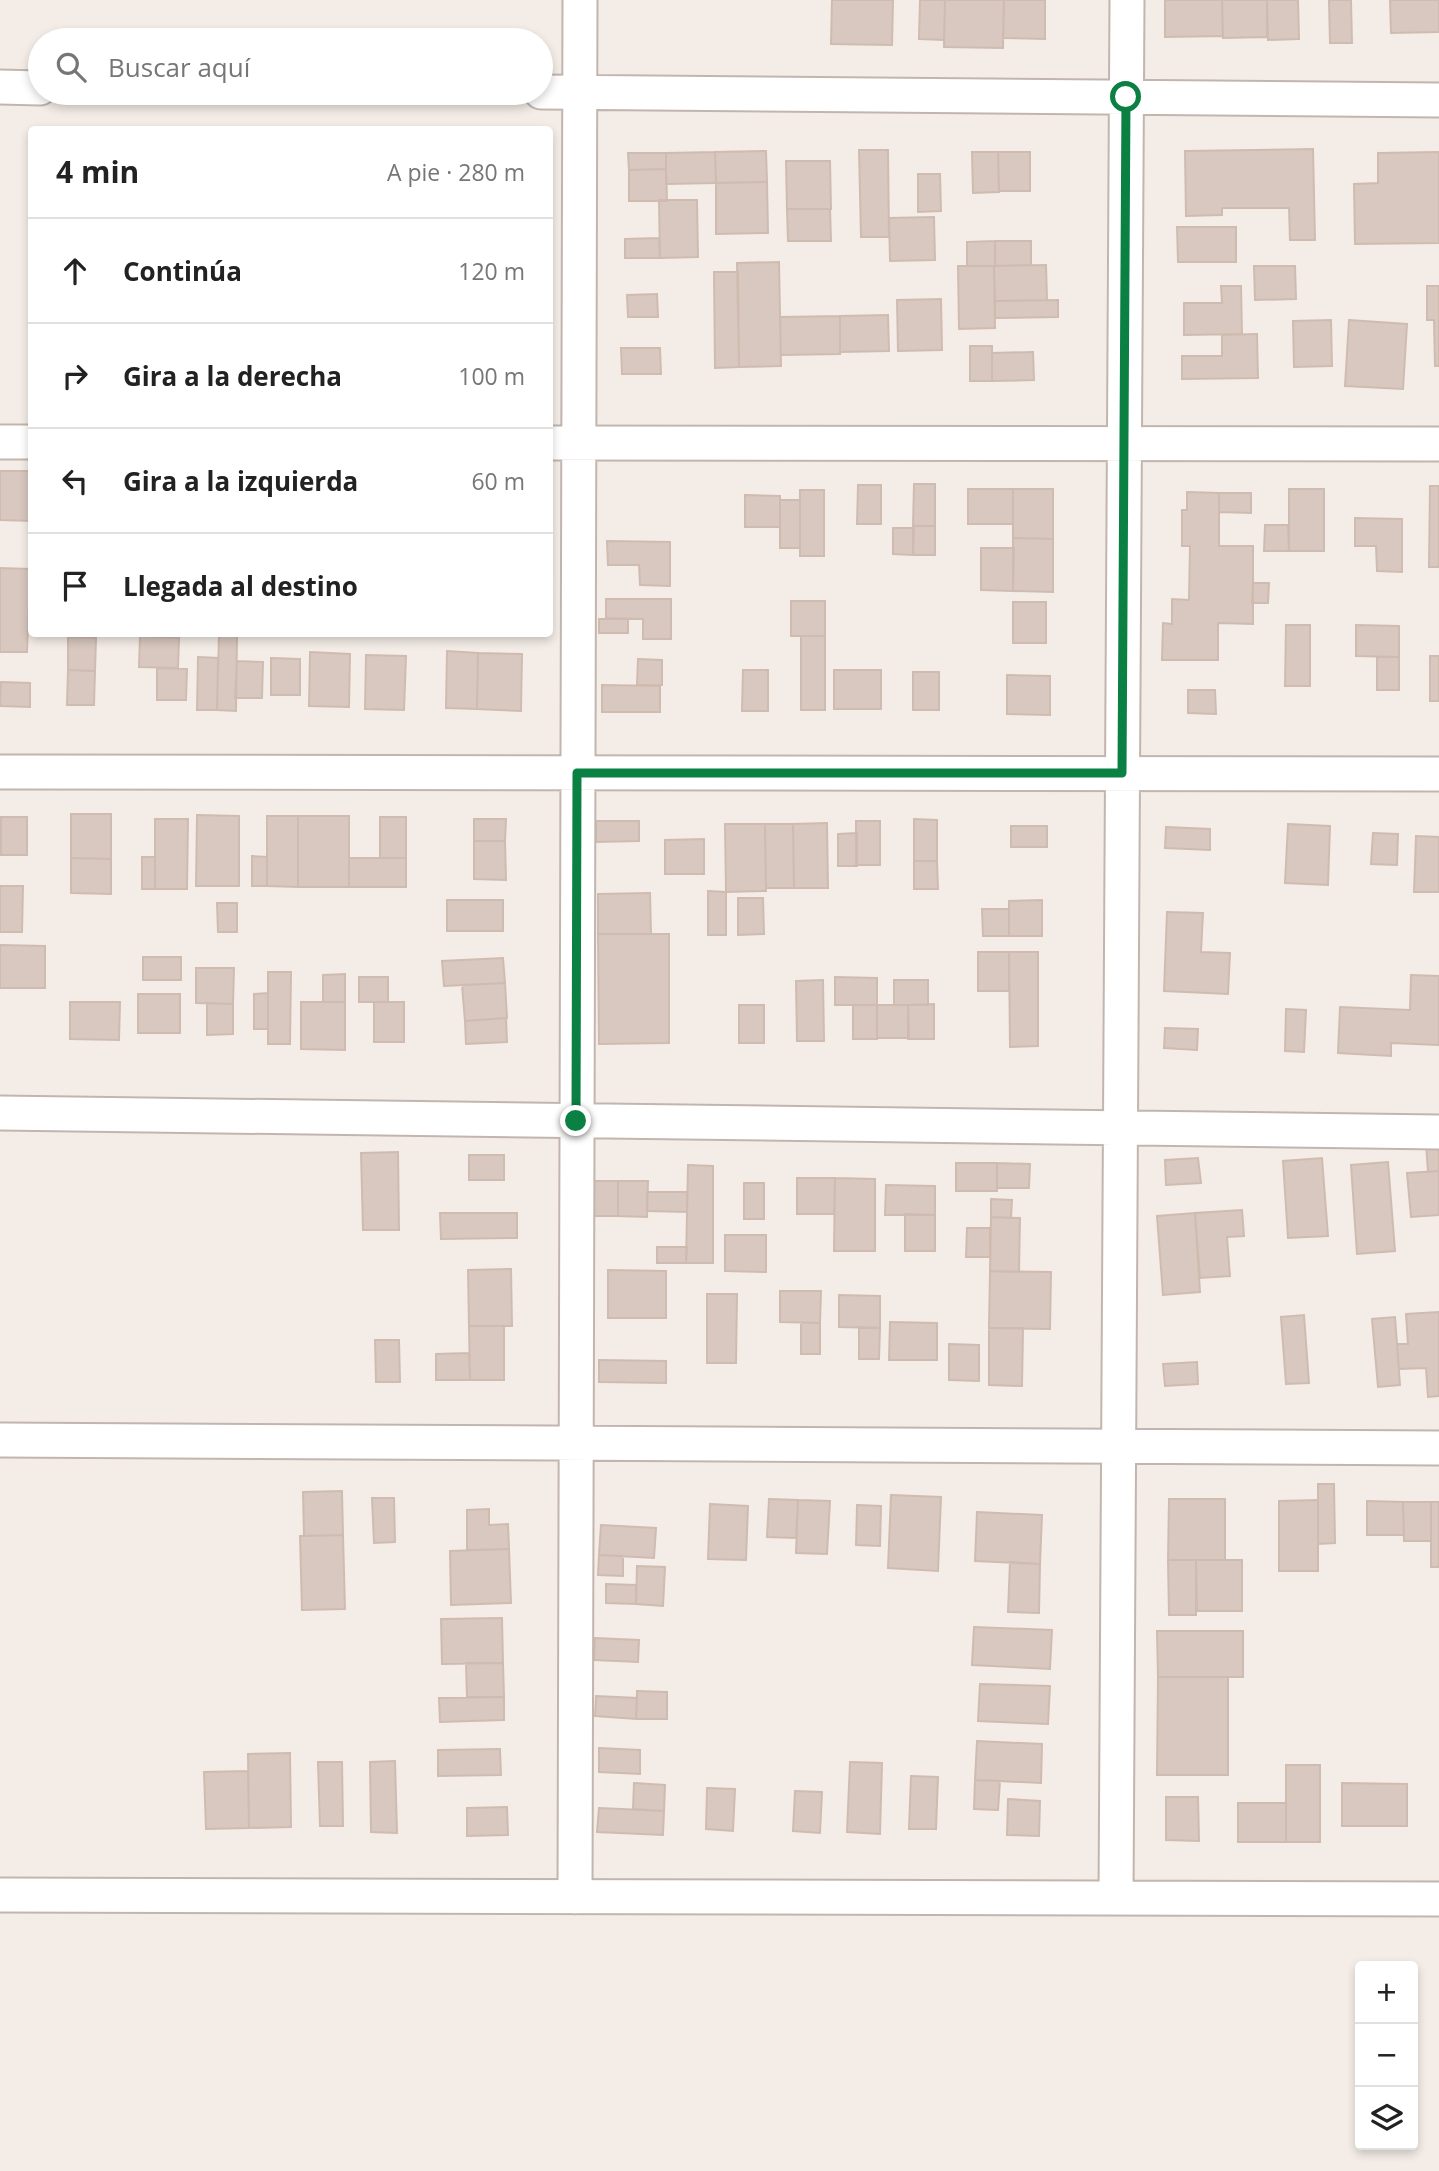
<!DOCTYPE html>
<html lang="es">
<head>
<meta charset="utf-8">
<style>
  body { margin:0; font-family:"Open Sans",sans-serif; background:#f2f2f2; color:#222 }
  .controls { position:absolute; right:21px; bottom:21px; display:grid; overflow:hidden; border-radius:7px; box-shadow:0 4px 10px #0003 }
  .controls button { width:63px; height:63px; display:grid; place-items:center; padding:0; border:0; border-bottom:2px solid #e0e0e0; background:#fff; color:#222; font:35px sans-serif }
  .stop { position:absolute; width:21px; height:21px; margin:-16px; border:5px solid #0b8043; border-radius:50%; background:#fff }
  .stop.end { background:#0b8043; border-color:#fff; box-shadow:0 2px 7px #0008 }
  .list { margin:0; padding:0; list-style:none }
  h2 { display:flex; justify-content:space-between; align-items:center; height:91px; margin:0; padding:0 28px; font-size:30px }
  h2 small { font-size:23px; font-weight:400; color:#767676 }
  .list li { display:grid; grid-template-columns:46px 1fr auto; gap:21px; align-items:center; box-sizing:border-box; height:105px; padding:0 28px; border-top:2px solid #e0e0e0 }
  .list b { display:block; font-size:26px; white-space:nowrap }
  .list em { font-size:23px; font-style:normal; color:#767676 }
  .icon { flex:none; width:38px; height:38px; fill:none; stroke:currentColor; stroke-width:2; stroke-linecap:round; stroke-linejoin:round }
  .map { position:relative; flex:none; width:1439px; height:2171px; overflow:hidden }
  .search { position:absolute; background:#fff; box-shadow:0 4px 10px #0003; left:28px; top:28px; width:525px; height:77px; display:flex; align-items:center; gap:18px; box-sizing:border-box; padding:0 24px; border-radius:38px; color:#767676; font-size:26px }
  .panel { position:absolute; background:#fff; box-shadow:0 4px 10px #0003; left:28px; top:126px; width:525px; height:511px; border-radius:7px }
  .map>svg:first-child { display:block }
  .building { fill:#d8c8bf; stroke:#d0bbb0; stroke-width:2 }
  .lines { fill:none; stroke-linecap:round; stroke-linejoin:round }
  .minor-casing { stroke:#c2b5ad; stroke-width:37 }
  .minor { stroke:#fff; stroke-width:33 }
  .route { stroke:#0b8043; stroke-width:9 }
</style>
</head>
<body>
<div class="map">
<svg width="1439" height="2171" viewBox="0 0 1439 2171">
  <rect width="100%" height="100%" fill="#f4ede7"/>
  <path class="building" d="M832 0H893L892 45 831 44Z
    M920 0H945L944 40 919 39Z
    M945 0H1004L1003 48 944 47Z
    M1004 0H1045V39L1003 38Z
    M1165 0H1222L1223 36 1165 37Z
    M1222 0H1267V37L1223 38Z
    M1267 0H1298L1299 39 1268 40Z
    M1329 0H1351L1352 43H1330Z
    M1390 0H1439V32L1391 33Z
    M1313 149 1315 240H1290L1289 208H1222V215L1186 216 1185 151Z
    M859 150H888L889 237H861Z
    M766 151 767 182 716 183 715 152Z
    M715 152 716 183 666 184V153Z
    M972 152H998L999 192 973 193Z
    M998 152H1030V191H999Z
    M1439 152V243L1355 244 1354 184 1378 183V153Z
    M628 153H666V169L629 170Z
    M786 161H830L831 209H787Z
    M666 169 667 201H629V170Z
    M918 174H940L941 211 918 212Z
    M767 182 768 233 716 234V183Z
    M659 200H697L698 257 660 258Z
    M787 209H830L831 241H788Z
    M934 217 935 260 890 261 889 218Z
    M1177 227H1236V262H1178Z
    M659 238 660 258H625V239Z
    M995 241H1031V265L995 266Z
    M995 241V266H967V242Z
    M779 262 781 366 739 367 737 263Z
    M1046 265 1047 300 995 301 994 266Z
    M958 266H994L995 328 959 329Z
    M1254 266H1295L1296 299 1255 300Z
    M714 272H738L739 367 715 368Z
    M1221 286H1241L1242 334 1184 335V303H1222Z
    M1427 286H1439V366H1435L1434 320H1427Z
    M657 294 658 317H628L627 295Z
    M941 299 942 350 898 351 897 300Z
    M1058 300V317L995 318V301Z
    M888 315 889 351 840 352V316Z
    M840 316V354L781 355 780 317Z
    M1331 320 1332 366 1294 367 1293 321Z
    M1349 320 1407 324 1403 389 1345 386Z
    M1257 334 1258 378 1182 379V356H1222V335Z
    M970 346H992V381H970Z
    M621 348H660L661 374H622Z
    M1033 352 1034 380 992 381V353Z
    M0 471H32V521L0 520Z
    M914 484H935V526H913Z
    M858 485H881V524H857Z
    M1430 486H1439V567H1429Z
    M968 489H1013V524H968Z
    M1013 489H1053V539L1013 538Z
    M1289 489H1324V551H1289Z
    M800 490H824V556H800Z
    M1187 492 1219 493V546H1253V624L1218 623V660H1162L1163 623 1172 624V599L1189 600 1190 546H1182V510H1187Z
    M1219 493H1251V513L1219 512Z
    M745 495 780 496V527H745Z
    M780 500H800V548H780Z
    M1355 518 1402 519V572L1377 571 1376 546H1355Z
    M1265 525H1288L1289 551H1264Z
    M913 526H935V555H913Z
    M893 528H914L913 555 893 554Z
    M1013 538 1053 539V592L1013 591Z
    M607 541 670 542V586L640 585 639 565H608Z
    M981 548H1014L1013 591 981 590Z
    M0 568 30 569 27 652H0Z
    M1253 583H1269L1268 603H1252Z
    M606 599H671V639H643V619L606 618Z
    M791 601H825V636H791Z
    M1013 602H1046V643H1013Z
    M599 619H628V633H599Z
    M1286 625H1310V686H1285Z
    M1356 625 1399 626V657L1356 656Z
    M219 634 237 635 236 711 217 710Z
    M140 636 179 638 178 668 139 667Z
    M801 636H825V710H801Z
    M68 637 96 638 95 671 68 670Z
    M447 651 478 653 477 709 446 708Z
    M310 652 350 654 349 707 309 706Z
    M478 653 522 654 521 711 477 709Z
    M366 655 406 656 404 710 365 709Z
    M1430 656H1439V701H1430Z
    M198 657 218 658 217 710H197Z
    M1377 657H1399V690H1377Z
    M271 658 300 659V695H271Z
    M638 659 662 660V685H637Z
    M237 661 263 662 262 698H235Z
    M157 668 187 669 186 700H157Z
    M68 670 95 671 94 705H67Z
    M743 670H768V711H742Z
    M834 670H881V709H834Z
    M913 672H939V710H913Z
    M1007 675 1050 676V715L1007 714Z
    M1 682 30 683V707L0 706Z
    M602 685 660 686V712H602Z
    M1188 690H1215L1216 714 1188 713Z
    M71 814H111V859L71 858Z
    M197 815 239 816V886H196Z
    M267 816H298V887L267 886Z
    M298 816H349V887H298Z
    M1 817H27V855H1Z
    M380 817H406V858H380Z
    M155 819H188L187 889H155Z
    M474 819H506L505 841H474Z
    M914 819 937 820V861H914Z
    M596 821H639V841L596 842Z
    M856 821H880V865H856Z
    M827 823 828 888H794L793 824Z
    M725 824H765L766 891 726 892Z
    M765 824H793L794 888H766Z
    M1288 824 1330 826 1328 885 1285 883Z
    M1011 826H1047V847H1011Z
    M1166 827 1210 829V850L1165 848Z
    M857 833V866H838V834Z
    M1373 833 1398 834 1397 865 1371 864Z
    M1416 836 1439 837V892H1414Z
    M704 839V874H665V840Z
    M474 841H505L506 880 474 879Z
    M252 856 267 857V886H252Z
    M142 857H155V889H142Z
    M71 858 111 859V894L71 893Z
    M349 858H406V887H349Z
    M914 861H937L938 889H914Z
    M0 886H23L22 932H0Z
    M708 891 726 892V935H708Z
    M650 893 651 934H598V894Z
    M738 898H763L764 934 738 935Z
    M447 900H503V931H447Z
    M1042 900V936H1009V901Z
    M217 903H237V932H218Z
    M982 909H1009V936H983Z
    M1167 912 1203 913 1201 952 1230 953 1228 994 1164 991Z
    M598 934H669V1043L599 1044Z
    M0 945 45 946V988H0Z
    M978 952H1009V991H978Z
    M1009 952H1038V1046L1010 1047Z
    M143 957H181V980H143Z
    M503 958 505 983 444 986 442 961Z
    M196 968H234L233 1004 196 1003Z
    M268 972H291L290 1044H268Z
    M345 974V1002H323V975Z
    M1411 975 1439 976V1045L1391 1043V1056L1338 1053 1340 1007 1410 1010Z
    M359 977H388V1002H359Z
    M835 977 877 978V1005H835Z
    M823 980 824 1041H797L796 981Z
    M894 980H928V1005H894Z
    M505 983 507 1018 465 1021 462 985Z
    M268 993V1029H254V994Z
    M138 994H180V1033H138Z
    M70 1002H120L119 1040 70 1039Z
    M301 1002H345V1050L301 1049Z
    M374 1002H404V1042H374Z
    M207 1003 233 1004V1034L207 1035Z
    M934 1004V1039H908V1005Z
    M739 1005H764V1043H739Z
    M853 1005H877V1039H853Z
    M877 1005H908L909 1038H877Z
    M1286 1009 1306 1010 1304 1052 1285 1051Z
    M506 1018 507 1042 466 1044 465 1021Z
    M1165 1028 1198 1029 1197 1050 1164 1048Z
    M1439 1143V1171L1428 1172 1426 1144Z
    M398 1152 399 1230H363L361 1153Z
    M469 1155H504V1180H469Z
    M1198 1158 1201 1183 1166 1185 1165 1160Z
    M1322 1158 1328 1236 1288 1238 1283 1161Z
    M1388 1162 1395 1251 1357 1254 1351 1165Z
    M956 1163H997V1191H956Z
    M997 1163 1030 1164 1029 1188H997Z
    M688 1165 713 1166V1263H686Z
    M1439 1171V1215L1411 1217 1407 1173Z
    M797 1178H835L834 1214H797Z
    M835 1178 875 1179V1251H834Z
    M594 1181H618V1216H594Z
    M618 1181H648L647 1217 618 1216Z
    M744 1183H764V1219H744Z
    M886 1185 935 1186V1215H885Z
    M647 1192H687V1212L647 1211Z
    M991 1199 1012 1200 1011 1218 991 1217Z
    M1242 1210 1244 1236 1227 1237 1230 1276 1200 1278 1195 1213Z
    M440 1213H517V1238L441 1239Z
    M1195 1213 1200 1292 1163 1295 1157 1216Z
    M905 1214 935 1215V1251H905Z
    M991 1217 1020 1218 1019 1272 990 1271Z
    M967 1228H990V1257H966Z
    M725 1235H766V1272L725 1271Z
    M657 1247H687L686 1263H657Z
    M511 1269 512 1326H469L468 1270Z
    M608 1270 666 1271V1318H608Z
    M990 1271 1051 1272 1050 1329 989 1328Z
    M780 1291H821L820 1323 780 1322Z
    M707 1294H737L736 1363H707Z
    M839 1295 880 1296V1328L839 1327Z
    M1439 1312V1396L1428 1397 1426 1368 1399 1369 1397 1344H1408L1406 1314Z
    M1304 1315 1309 1383 1286 1384 1281 1317Z
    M1395 1317 1400 1385 1378 1387 1372 1319Z
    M890 1322 937 1323V1360H889Z
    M801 1323H820V1354H801Z
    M469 1326H504V1380H470Z
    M859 1327 880 1328 879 1359H859Z
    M989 1328H1023L1022 1386 989 1385Z
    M375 1340H399L400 1382H376Z
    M949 1344 979 1345V1381L949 1380Z
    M469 1353 470 1380H436V1354Z
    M599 1360 666 1361V1383L599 1382Z
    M1197 1362 1198 1384 1165 1386 1163 1364Z
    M1318 1484H1334L1335 1543 1318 1544Z
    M342 1491 343 1535 304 1536 303 1492Z
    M891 1495 941 1497 938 1571 888 1568Z
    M372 1498H394L395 1542 374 1543Z
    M769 1499 798 1500 796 1538 767 1537Z
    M1169 1499H1225V1560H1168Z
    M798 1500 830 1501 827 1554 796 1553Z
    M1318 1500V1571H1279V1501Z
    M1367 1501 1403 1502 1404 1535H1367Z
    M1403 1502H1431V1541H1404Z
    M1431 1502H1439V1567H1431Z
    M710 1504 748 1506 746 1560 708 1559Z
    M857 1505 881 1506 880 1546 856 1545Z
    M489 1509V1525L508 1524 509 1549 467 1550V1510Z
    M977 1512 1042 1515 1040 1564 975 1561Z
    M601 1525 656 1528 654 1558 599 1555Z
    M343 1535 345 1609 302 1610 300 1536Z
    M509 1549 511 1603 451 1605 450 1551Z
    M599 1555 623 1556V1576L598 1575Z
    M1168 1560H1196V1615H1169Z
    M1196 1560H1242V1611H1197Z
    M1010 1562 1040 1564 1039 1613 1008 1612Z
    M637 1566 665 1567 663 1606 636 1604Z
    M606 1584 636 1585V1604L606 1603Z
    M502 1618 503 1663 442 1664 441 1619Z
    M974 1627 1052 1630 1050 1669 972 1665Z
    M1157 1631H1243V1677H1158Z
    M595 1638 639 1640 638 1662 594 1660Z
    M466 1663H503L504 1697H467Z
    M1158 1677H1228V1775H1157Z
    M980 1684 1050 1686 1048 1724 978 1721Z
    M637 1691 667 1692V1719H636Z
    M596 1696 637 1698 636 1719 595 1716Z
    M504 1697V1720L440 1722 439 1698Z
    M977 1741 1042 1744 1041 1783 975 1780Z
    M599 1748 640 1750V1774L599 1772Z
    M500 1749 501 1775 438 1776V1750Z
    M290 1753 291 1827 249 1828 248 1754Z
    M395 1761 397 1833 371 1832 370 1762Z
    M318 1762H342L343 1826H320Z
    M850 1762 882 1763 880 1834 847 1832Z
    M1286 1765H1320V1842H1286Z
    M248 1771 249 1828 206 1829 204 1772Z
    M911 1776 938 1777 936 1829H909Z
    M975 1780 1000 1781 998 1810 974 1809Z
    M634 1783 665 1785 664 1811 633 1809Z
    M1342 1783 1407 1784V1826H1342Z
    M707 1788 735 1789 733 1831 706 1829Z
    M795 1791 822 1792 820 1833 793 1831Z
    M1166 1797H1198L1199 1841 1166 1840Z
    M1008 1799 1040 1801 1039 1836 1007 1835Z
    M1238 1803H1286V1842H1238Z
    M507 1807 508 1835 467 1836V1808Z
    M599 1808 664 1811 663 1835 597 1832Z"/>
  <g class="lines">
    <g class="minor-casing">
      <path id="minor" d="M0 87 40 88
        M541 92 1439 100
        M0 442H32
        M550 443 1439 444
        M0 772 1439 774
        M0 1113 1439 1132
        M0 1440 1439 1448
        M0 1895 1439 1899
        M575 1897 580 0
        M1116 1898 1127 0"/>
    </g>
    <use href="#minor" class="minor"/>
  </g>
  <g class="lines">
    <path class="route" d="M576 1121 577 773H1122L1126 97"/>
  </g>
</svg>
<div class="controls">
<button>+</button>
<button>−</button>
<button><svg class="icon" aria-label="layers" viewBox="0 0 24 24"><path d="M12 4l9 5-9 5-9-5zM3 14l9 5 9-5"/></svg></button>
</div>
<div class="stop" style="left:1126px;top:97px"></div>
<div class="stop end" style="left:576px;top:1121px"></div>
<div class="search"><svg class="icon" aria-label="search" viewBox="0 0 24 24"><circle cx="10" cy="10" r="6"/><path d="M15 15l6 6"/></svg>Buscar aquí</div>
<section class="panel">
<h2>4 min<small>A pie · 280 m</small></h2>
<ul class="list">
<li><svg class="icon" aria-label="ahead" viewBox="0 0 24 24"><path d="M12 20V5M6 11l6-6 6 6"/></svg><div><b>Continúa</b></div><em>120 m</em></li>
<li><svg class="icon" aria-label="right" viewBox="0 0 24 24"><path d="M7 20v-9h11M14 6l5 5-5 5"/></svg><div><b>Gira a la derecha</b></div><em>100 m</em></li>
<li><svg class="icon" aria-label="left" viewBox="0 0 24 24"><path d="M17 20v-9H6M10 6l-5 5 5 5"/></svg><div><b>Gira a la izquierda</b></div><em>60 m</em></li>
<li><svg class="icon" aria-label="arrive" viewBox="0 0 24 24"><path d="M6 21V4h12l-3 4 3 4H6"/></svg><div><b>Llegada al destino</b></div></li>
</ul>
</section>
</div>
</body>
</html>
